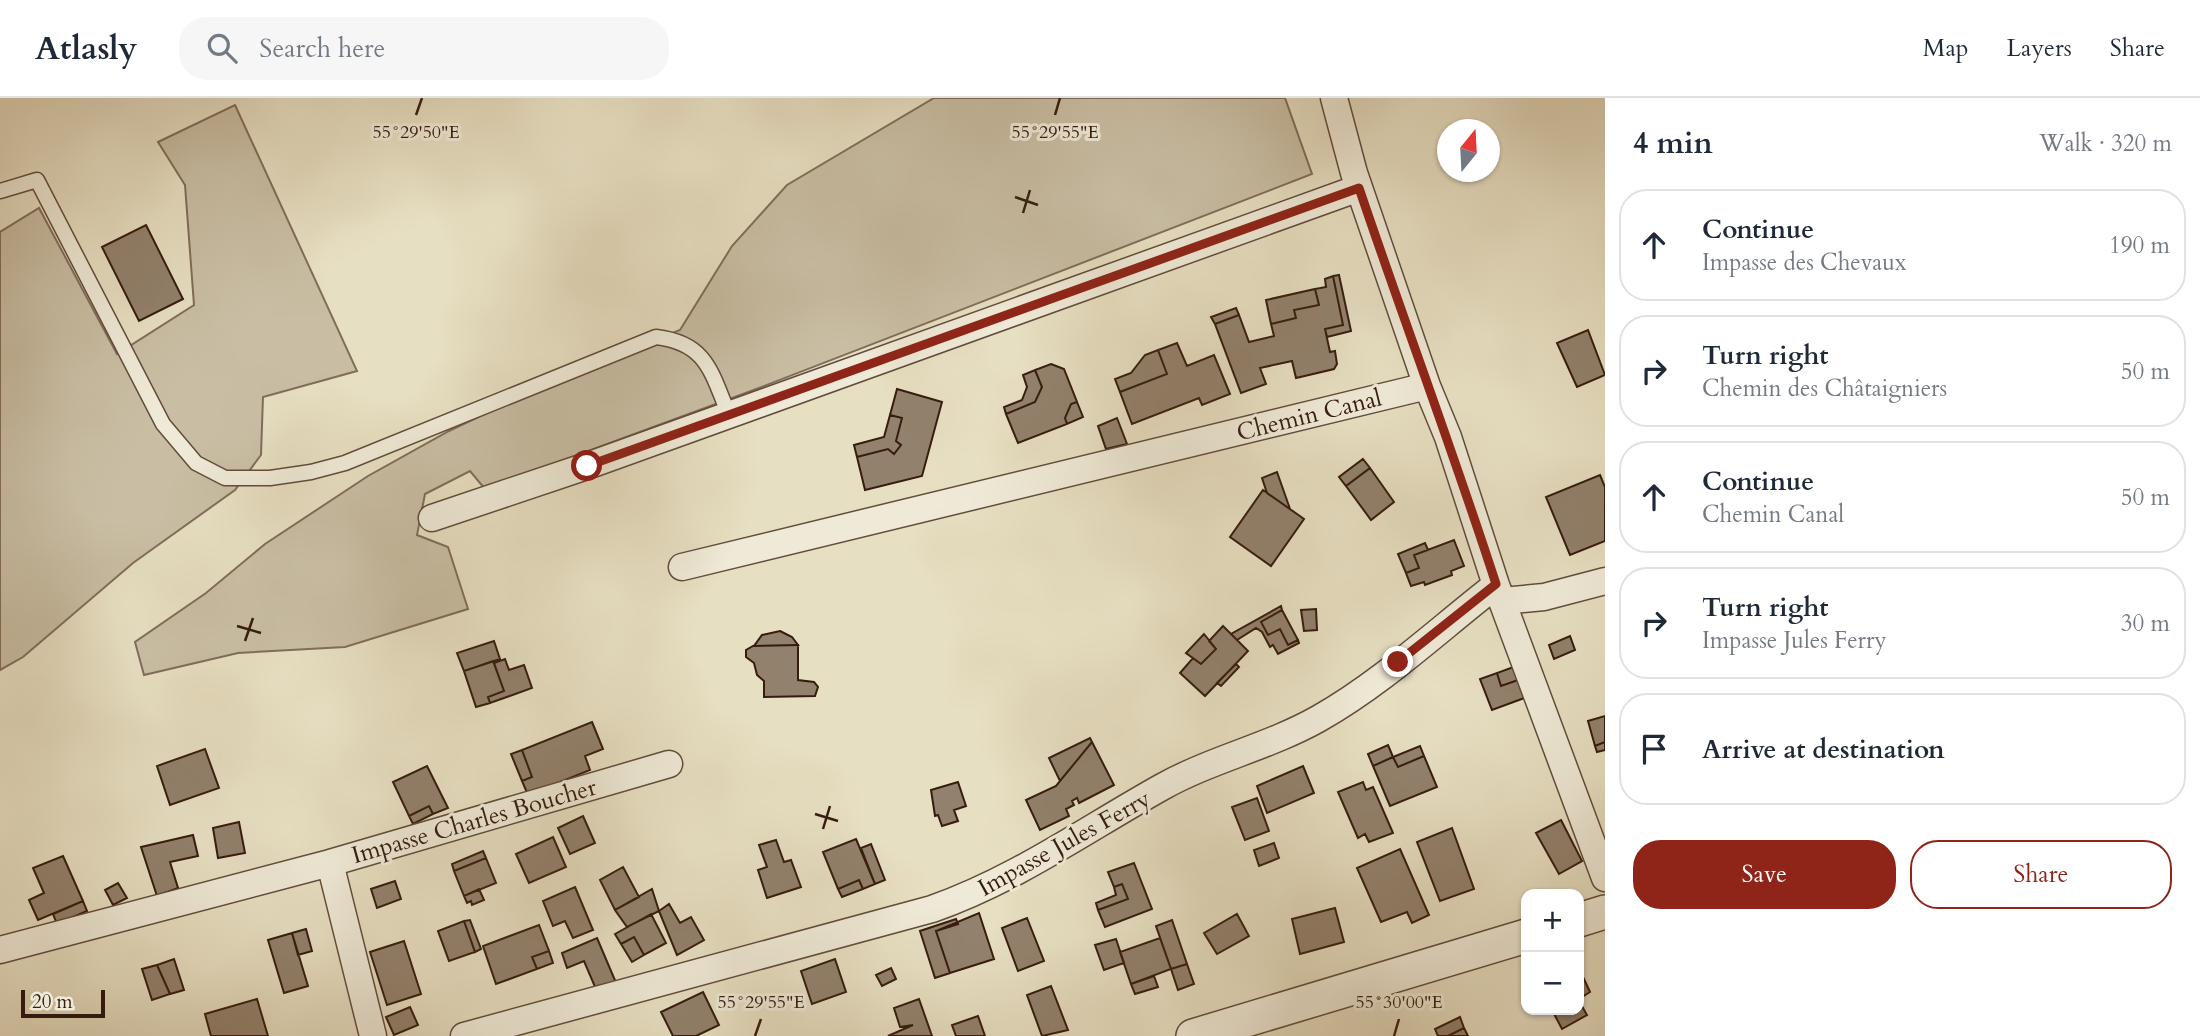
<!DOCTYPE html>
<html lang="en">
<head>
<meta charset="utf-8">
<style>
  body { margin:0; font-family:Cardo,serif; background:#f6f6f7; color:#1f2937 }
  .controls { position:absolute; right:21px; bottom:21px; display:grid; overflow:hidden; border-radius:14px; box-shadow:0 2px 5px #0004 }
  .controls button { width:63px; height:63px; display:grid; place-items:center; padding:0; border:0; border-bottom:2px solid #e0e1e3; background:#fff; color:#1f2937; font:35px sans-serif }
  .compass { position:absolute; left:1437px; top:21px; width:63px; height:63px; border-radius:50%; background:#fff; box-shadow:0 2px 5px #0004; rotate:18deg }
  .scale { position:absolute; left:21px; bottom:18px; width:84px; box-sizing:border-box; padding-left:7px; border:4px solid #361c0f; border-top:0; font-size:19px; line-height:24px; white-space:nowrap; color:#361c0f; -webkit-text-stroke:5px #efead7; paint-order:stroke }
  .stop { position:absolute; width:21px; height:21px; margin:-16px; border:5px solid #8f2418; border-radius:50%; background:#fff }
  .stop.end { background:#8f2418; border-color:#fff; box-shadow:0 2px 7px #0008 }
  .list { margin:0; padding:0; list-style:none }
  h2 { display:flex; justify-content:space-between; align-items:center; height:91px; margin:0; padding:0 28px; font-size:30px }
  h2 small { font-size:23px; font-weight:400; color:#747a83 }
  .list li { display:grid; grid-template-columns:46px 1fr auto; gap:21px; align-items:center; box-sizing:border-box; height:112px; margin:0 14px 14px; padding:0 14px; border:2px solid #e0e1e3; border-radius:28px }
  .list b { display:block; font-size:26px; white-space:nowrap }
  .list p { margin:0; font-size:23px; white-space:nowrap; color:#747a83 }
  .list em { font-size:23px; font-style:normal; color:#747a83 }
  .actions { display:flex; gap:14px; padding:21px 28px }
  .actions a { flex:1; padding:16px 0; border:2px solid #8f2418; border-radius:28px; text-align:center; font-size:24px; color:#8f2418 }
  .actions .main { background:#8f2418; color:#fff }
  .icon { flex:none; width:38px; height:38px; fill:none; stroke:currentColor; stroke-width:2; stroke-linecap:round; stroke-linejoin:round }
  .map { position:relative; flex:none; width:1605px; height:938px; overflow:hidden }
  header { display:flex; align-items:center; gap:42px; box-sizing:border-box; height:98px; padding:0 35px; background:#fff; border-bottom:2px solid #e0e1e3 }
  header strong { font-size:33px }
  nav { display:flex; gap:38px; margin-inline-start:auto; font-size:24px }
  .search { width:490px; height:63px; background:#f6f6f7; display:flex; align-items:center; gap:18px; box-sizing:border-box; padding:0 24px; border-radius:28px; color:#747a83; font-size:26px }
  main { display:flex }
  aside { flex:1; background:#fff }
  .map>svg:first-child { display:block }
  .green { fill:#c9bea4; stroke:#806d5a; stroke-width:2 }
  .building { fill:#92816c; stroke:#361c0f; stroke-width:2 }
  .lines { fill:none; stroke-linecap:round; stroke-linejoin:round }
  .service-casing { stroke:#624d3c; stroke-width:17 }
  .minor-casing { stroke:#624d3c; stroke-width:29 }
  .tertiary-casing { stroke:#624d3c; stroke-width:36 }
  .service { stroke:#efead7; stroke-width:14 }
  .minor { stroke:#efead7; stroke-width:26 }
  .tertiary { stroke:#efead7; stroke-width:33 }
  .route { stroke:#8f2418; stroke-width:9 }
  .ticks { fill:none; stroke:#361c0f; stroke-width:2.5 }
  .labels { text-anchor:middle; stroke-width:6; stroke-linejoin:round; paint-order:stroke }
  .street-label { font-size:24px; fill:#361c0f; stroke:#efead7 }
  .ticks-label { font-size:18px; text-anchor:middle; fill:#361c0f; stroke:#efead7; stroke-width:6; stroke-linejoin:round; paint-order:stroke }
</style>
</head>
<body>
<header>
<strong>Atlasly</strong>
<div class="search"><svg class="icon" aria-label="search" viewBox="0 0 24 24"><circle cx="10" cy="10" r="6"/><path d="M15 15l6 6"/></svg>Search here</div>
<nav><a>Map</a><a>Layers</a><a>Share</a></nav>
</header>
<main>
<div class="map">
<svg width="1605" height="938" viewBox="0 0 1605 938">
  <rect width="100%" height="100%" fill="#e7dfc2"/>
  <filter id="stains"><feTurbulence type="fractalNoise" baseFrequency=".00286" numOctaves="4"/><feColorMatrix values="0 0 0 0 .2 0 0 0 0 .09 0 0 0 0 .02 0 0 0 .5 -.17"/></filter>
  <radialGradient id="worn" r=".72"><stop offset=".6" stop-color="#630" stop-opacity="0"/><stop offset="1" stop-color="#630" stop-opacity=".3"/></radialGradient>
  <path class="green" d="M934 0H1285L1312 76 751 293 485 391 470 373 425 396 417 437 448 449 468 511 345 549 238 555 144 577 135 544 206 495 265 446 368 378 449 333 556 282 680 232 732 148 787 87Z
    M235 7 357 273 263 299 261 357 235 392 133 465 23 559 0 572V134L39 110 117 256 194 207 185 87 158 44Z"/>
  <path class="building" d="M146 127 183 201 139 223 102 149Z
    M1339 177 1351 233 1327 239 1325 231 1343 227 1333 178Z
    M1333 178 1343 227 1325 231 1330 254 1335 253 1337 266 1334 271 1296 280 1292 263 1260 270 1266 286 1241 295 1215 226 1239 217 1249 244 1274 238 1271 226 1296 220 1294 212 1319 207 1315 191 1326 189 1325 181Z
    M1315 191 1319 207 1294 212 1296 220 1271 226 1266 202Z
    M1236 210 1239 217 1215 226 1211 219Z
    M1588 232 1605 277 1577 289 1557 245Z
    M1177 245 1187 268 1214 257 1230 296 1202 307 1199 300 1132 326 1120 294 1167 276 1158 252Z
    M1158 252 1167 276 1120 294 1115 281 1131 275 1145 257Z
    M1051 266 1064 271 1077 304 1071 306 1065 320 1067 326 1018 345 1006 316 1035 304 1042 289 1035 272Z
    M1035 272 1042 289 1035 304 1006 316 1004 309 1022 302 1027 289 1023 277Z
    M897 291 942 304 922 378 865 392 857 359 888 351 894 356 901 347 896 343 902 320 890 317Z
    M1077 304 1083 319 1067 326 1065 320 1071 306Z
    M890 317 902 320 896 343 901 347 894 356 888 351 857 359 854 347 884 339Z
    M1117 320 1127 346 1106 351 1098 328Z
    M1363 361 1370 370 1346 388 1339 379Z
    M1370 370 1394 404 1371 422 1346 388Z
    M1277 374 1290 411 1267 395 1262 380Z
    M1600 377 1605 389V443L1570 457 1546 399Z
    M1263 392 1304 421 1271 468 1230 439Z
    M1454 442 1464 468 1451 473 1452 477 1425 487 1424 484 1411 488 1406 475 1419 470 1414 457Z
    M1425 445 1428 452 1414 457 1419 470 1406 475 1398 456Z
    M1281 508 1282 512 1261 524 1268 537 1280 531 1288 547 1298 542 1299 545 1278 556 1273 547 1270 549 1262 534 1256 530 1237 542 1231 536Z
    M1316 511 1317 532 1304 533 1301 512Z
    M1282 512 1298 542 1288 547 1280 531 1268 537 1261 524Z
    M1223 528 1248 553 1205 598 1180 575 1193 560 1201 566 1216 551 1209 543Z
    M780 533 792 539 798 547 754 548 762 537Z
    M1204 536 1216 551 1201 566 1186 555Z
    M1570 538 1575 552 1554 561 1549 547Z
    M494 543 500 561 464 573 457 555Z
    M798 547V582L814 584 818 589 815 598 764 599V583L757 577 754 565 746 559V552L753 548Z
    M505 561 509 572 524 567 532 590 490 605 488 599 504 593 494 565Z
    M493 563 504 593 488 599 490 605 476 609 464 573Z
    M1236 566 1239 569 1221 588 1217 585Z
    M1516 568 1521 581 1501 588 1497 575Z
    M1497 575 1501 588 1521 581 1527 599 1492 612 1480 581Z
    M1605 618V644L1595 648 1588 623Z
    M592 624 603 651 585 658 590 672 528 697 522 683 532 679 522 652Z
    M1090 640 1092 644 1060 683 1049 660Z
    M1092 644 1114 687 1079 705 1077 700 1072 703 1074 707 1066 711 1069 718 1040 732 1026 702 1056 688Z
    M1605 644V652L1597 654 1595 648Z
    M1388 647 1393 659 1373 668 1368 656Z
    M1420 648 1424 658 1398 669 1393 659Z
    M205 651 219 690 170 707 157 668Z
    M522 652 532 679 522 683 511 656Z
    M1424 658 1437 689 1390 708 1373 668 1393 659 1398 669Z
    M427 668 448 710 433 716 429 708 409 718 393 684Z
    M1303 668 1314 695 1267 715 1257 688Z
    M958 684 966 708 954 712 958 723 942 728 938 717 935 718 931 692Z
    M1363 684 1366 692 1373 689 1393 735 1369 744 1365 736 1358 740 1338 694Z
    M1257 700 1269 733 1245 742 1232 709Z
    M429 708 433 716 413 726 409 718Z
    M583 718 595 745 570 756 558 730Z
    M1561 722 1582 763 1559 776 1536 735Z
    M239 724 245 755 218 760 213 730Z
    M1452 730 1474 791 1440 803 1417 744Z
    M193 737 198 758 170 764 178 790 157 798 141 749Z
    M553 739 566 769 529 785 516 756Z
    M856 741 875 786 863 791 859 782 838 791 823 754Z
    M776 742 784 764 791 762 801 789 767 800 758 772 767 769 759 747Z
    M1274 745 1279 760 1259 768 1254 752Z
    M871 746 885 782 875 786 861 750Z
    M1400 751 1429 817 1412 825 1407 814 1381 824 1357 770Z
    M483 753 486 760 454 773 452 766Z
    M63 758 83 803 38 822 29 802 44 795 33 770Z
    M486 760 496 785 464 798 454 773Z
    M1134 765 1152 811 1105 829 1098 812 1128 801 1122 786 1114 789 1108 774Z
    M623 769 639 799 615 812 600 782Z
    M859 782 863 791 842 799 838 791Z
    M395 783 401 801 377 810 371 791Z
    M118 785 127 800 113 807 105 792Z
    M1122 786 1128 801 1098 812 1096 805 1116 797 1114 789Z
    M575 789 593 832 573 840 565 823 553 828 543 803Z
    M479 791 484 802 472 807 471 803 467 805 464 798Z
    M652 791 659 813 627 829 615 812Z
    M83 803 87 813 57 826 53 816Z
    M669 806 680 825 691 819 704 842 677 857 659 813Z
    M1335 810 1344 844 1300 856 1292 821Z
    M979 815 994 861 950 875 936 833Z
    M651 816 666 845 644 857 634 839 621 846 615 836Z
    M1237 816 1249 838 1217 856 1204 835Z
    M1027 820 1044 863 1018 873 1002 830Z
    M956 821 958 826 936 833 950 875 935 880 920 833Z
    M470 822 481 851 475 854 464 823Z
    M1172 822 1187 866 1171 871 1156 828Z
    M464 823 475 854 449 863 438 833Z
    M539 827 549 853 532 859 537 871 496 886 483 848Z
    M306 831 312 853 298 857 292 835Z
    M292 835 308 888 284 895 268 842Z
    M634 839 644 857 632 864 621 846Z
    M597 840 617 887 598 896 584 863 567 870 562 855Z
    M1160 840 1171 871 1131 886 1120 854Z
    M1116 841 1124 865 1104 872 1095 847Z
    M404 843 421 896 387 907 370 854Z
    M549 853 553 865 537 871 532 859Z
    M174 861 184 892 170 896 157 867Z
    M835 861 846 894 812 906 801 873Z
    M1187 866 1194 886 1178 892 1171 871Z
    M157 867 170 896 152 902 142 871Z
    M891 870 896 881 882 888 876 877Z
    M1154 878 1158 889 1135 896 1131 886Z
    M1583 879 1590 894 1579 901V882Z
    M1051 888 1068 932 1042 938 1027 897Z
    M703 894 719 927 696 938H673L661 914Z
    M257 901 268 938H211L205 916Z
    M919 901 932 938H888L913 927 900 929 894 910Z
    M1579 903 1587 917 1562 931 1552 912H1579Z
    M410 909 418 927 394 937 386 919Z
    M978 918 985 938H956L952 927Z
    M1460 919 1464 930 1448 938H1438L1435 931Z
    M1464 930 1468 938H1448Z"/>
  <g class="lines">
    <g class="service-casing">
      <path id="service" d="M0 93 37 82 163 326 196 365 225 380H270L311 374 345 365 656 239C707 245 711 274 729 317"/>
    </g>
    <g class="minor-casing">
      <path id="minor" d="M1334 0 1354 75 1427 288
        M432 420 587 368 1359 90
        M682 469 1427 288 1448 339 1496 487 1605 780
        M1502 503 1544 499 1605 483
        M0 852 330 765
        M373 938 330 765 669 666
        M464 938 932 811C1015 782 1085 732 1162 689 1212 661 1268 649 1318 621 1382 585 1438 532 1496 487"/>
    </g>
    <g class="tertiary-casing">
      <path id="tertiary" d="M1579 822 1605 814
        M1193 938 1526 838"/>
    </g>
    <use href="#service" class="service"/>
    <use href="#minor" class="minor"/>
    <use href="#tertiary" class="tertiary"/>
  </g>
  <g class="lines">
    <path class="route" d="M587 368 1359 90C1404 223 1453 353 1496 486L1398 564"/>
  </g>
  <path class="ticks" d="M416 17 422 0M1055 17 1060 0M1015 99 1038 107M1023 115 1030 92M237 528 261 535M245 543 253 520M815 716 838 723M823 731 830 708M755 938 761 921M1394 938 1399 921"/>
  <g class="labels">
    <g class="street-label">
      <text transform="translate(1309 317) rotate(-14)" y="8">Chemin Canal</text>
      <text transform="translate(474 723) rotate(-16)" y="8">Impasse Charles Boucher</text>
      <text transform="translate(1064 745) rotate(-29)" y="8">Impasse Jules Ferry</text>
    </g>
  </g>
  <g class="ticks-label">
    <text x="416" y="40">55°29'50"E</text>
    <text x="1055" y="40">55°29'55"E</text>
    <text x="761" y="910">55°29'55"E</text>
    <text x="1399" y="910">55°30'00"E</text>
  </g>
  <rect width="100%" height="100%" filter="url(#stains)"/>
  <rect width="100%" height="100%" fill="url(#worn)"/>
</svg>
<div class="controls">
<button>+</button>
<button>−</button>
</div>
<svg class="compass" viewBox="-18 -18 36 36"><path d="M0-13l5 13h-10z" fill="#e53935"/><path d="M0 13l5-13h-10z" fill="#747a83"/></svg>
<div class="scale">20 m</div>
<div class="stop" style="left:587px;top:368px"></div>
<div class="stop end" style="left:1398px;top:564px"></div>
</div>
<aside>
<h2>4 min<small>Walk · 320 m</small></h2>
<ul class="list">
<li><svg class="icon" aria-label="ahead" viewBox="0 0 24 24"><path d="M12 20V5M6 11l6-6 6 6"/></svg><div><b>Continue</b><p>Impasse des Chevaux</p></div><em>190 m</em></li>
<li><svg class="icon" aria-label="right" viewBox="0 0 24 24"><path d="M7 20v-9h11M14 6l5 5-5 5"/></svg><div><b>Turn right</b><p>Chemin des Châtaigniers</p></div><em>50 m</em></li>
<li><svg class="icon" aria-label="ahead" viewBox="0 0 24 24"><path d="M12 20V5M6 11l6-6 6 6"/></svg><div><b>Continue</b><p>Chemin Canal</p></div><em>50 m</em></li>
<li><svg class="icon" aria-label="right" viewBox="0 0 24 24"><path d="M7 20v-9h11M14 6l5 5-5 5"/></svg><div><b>Turn right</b><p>Impasse Jules Ferry</p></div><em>30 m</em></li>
<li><svg class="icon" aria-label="arrive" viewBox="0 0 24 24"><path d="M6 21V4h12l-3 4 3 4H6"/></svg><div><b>Arrive at destination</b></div></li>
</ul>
<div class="actions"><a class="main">Save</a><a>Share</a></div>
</aside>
</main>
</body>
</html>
